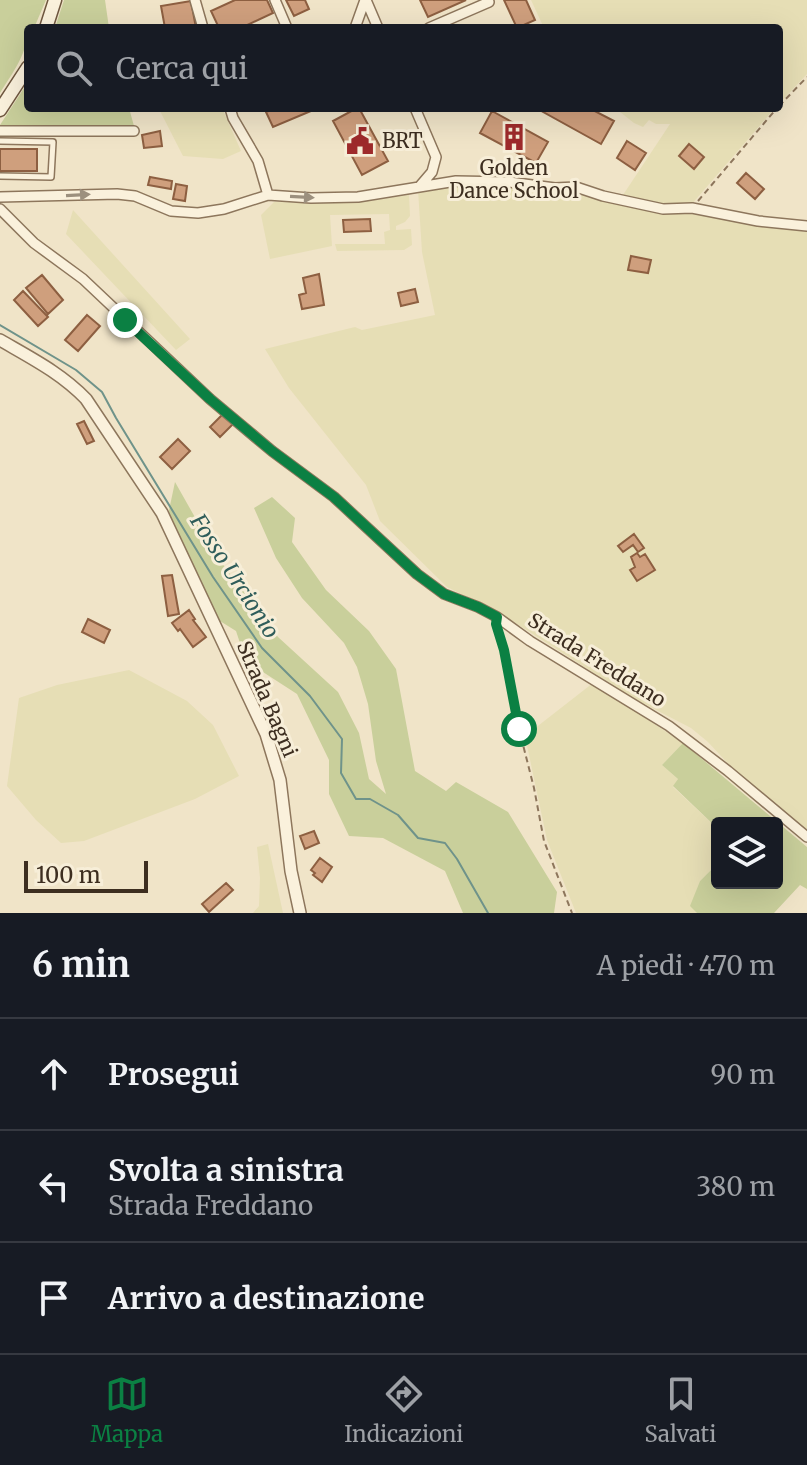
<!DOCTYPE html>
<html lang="it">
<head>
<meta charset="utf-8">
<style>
  body { margin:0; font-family:Merriweather,serif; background:#20242c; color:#f1f3f6 }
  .controls { position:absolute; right:24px; bottom:24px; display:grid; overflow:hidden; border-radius:8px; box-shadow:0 8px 32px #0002 }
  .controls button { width:72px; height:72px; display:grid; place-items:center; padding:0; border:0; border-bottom:2px solid #363941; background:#171b24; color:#f1f3f6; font:40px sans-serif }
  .scale { position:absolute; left:24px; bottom:20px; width:124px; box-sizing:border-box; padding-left:8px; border:4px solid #3d2e20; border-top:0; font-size:22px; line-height:28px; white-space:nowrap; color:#3d2e20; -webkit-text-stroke:6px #f7eed8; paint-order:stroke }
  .stop { position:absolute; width:24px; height:24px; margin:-18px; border:6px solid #0b8043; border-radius:50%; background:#fff }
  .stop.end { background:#0b8043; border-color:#fff; box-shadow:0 2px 8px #0008 }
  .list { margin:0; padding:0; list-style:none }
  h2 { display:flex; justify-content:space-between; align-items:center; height:104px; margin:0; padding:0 32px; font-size:34px }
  h2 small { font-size:26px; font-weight:400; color:#9ea1a6 }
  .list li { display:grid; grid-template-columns:52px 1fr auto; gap:24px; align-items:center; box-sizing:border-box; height:112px; padding:0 32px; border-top:2px solid #363941 }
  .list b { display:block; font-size:30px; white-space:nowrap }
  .list p { margin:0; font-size:26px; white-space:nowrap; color:#9ea1a6 }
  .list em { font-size:26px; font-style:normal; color:#9ea1a6 }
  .icon { flex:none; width:44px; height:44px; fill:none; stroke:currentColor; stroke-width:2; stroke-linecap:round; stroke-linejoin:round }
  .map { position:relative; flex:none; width:807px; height:913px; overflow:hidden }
  .search { position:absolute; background:#171b24; box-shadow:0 8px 32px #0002; left:24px; right:24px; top:24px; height:88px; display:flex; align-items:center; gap:20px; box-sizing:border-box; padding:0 28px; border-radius:8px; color:#9ea1a6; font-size:30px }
  .sheet { height:440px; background:#171b24 }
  nav { display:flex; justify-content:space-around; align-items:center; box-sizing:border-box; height:112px; border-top:2px solid #363941; background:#171b24; font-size:22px; color:#9ea1a6 }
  nav a { display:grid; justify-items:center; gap:4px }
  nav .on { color:#0b8043 }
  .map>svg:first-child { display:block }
  .farmland { fill:#e6deb5 }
  .green { fill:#c9cf9b }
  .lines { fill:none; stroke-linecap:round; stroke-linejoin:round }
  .stream { stroke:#6f938a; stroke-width:2 }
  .building { fill:#cf9f7d; stroke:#8d5f41; stroke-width:2 }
  .service-casing { stroke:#8d765c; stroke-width:8 }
  .minor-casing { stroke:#8d765c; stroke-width:12 }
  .tertiary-casing { stroke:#8d765c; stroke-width:14 }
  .secondary-casing { stroke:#6f573f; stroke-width:15 }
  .path { stroke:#8d765c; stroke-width:2; stroke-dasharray:6 4; stroke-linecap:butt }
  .service { stroke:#faf1dc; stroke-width:5 }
  .minor { stroke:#faf1dc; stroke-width:9 }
  .tertiary { stroke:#faf1dc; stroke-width:11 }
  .secondary { stroke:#faf1dc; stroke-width:12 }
  .oneway { fill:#9c907e }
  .route { stroke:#0b8043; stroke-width:10 }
  .labels { text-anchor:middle; stroke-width:6; stroke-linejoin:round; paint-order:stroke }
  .poi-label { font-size:20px; fill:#3d2e20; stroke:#f7eed8; text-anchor:start }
  .street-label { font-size:20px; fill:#3d2e20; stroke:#f7eed8 }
  .water-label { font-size:22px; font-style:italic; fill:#2f5d5a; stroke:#f7eed8 }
</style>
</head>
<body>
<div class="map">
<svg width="807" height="913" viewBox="0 0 807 913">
  <rect width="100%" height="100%" fill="#f0e4c8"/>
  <path class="farmland" d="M531 0H807V74L779 104V28H544Z
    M156 108H222L241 151 223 159 183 156 160 111Z
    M615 108H775L691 205 663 207 621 198 670 124H656L649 120 643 127 634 123Z
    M456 184H508L575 190 807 229V832L747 784 708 742 691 728 633 698 498 612 447 587 380 521 366 485 289 388 265 349 355 327 362 330 435 315 422 252 418 190Z
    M409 195 410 216 405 222 396 226V230L411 229 412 245 404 250 337 251 335 244H385L384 232 390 230 389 214 330 215 332 246 270 259 261 215 274 202 328 203 368 201Z
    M73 210 190 339 176 350 66 234Z
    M129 670 187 701 213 725 239 776 195 799 84 841 61 843 36 820 7 786 19 698 57 685Z
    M593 683 683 743 662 765 678 779 673 787 717 828V864L700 881 691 906 697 913H576L547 840 525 736Z
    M268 844 283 913H253L259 906 260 878 257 847Z"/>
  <path class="green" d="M0 0H46L34 28H28C28 53 13 72 0 93Z
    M64 0H105L109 28H55Z
    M28 82V108H129L134 126 0 127V125Z
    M175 482 218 558 278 637 338 692 359 733 369 779 386 794 376 761 368 704 357 667 344 643 302 598 276 558 254 508 272 497 295 518 292 542 326 590 369 631 396 669 415 771 446 791 456 782 508 812 557 892 554 913H463L445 871 383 838 349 836 329 794V760L297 694 246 661 236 631 220 621 168 515Z
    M683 743 807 847V889L800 885 774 913H697L690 906 700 881 717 864V883H777V823H717V828L673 786 678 779 662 765Z"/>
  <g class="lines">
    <path class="stream" d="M0 325 76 370 102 392 116 418 213 577 262 648 310 696 342 739 341 773 356 799H370L398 815 418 838 445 843 457 859 488 913"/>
  </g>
  <path class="building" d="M235 0H267L273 13 241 28H219L211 11Z
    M286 0H305L309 9 294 16Z
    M420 0H466L428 17Z
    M504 0H526L535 20 517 28Z
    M191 1 196 28H165L161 6Z
    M276 108H318L273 127 266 112Z
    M357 108H359L388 161 362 175 333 121Z
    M536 108H589L614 121 601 144Z
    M492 111 548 142 536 163 480 133Z
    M160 131 162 146 144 148 142 135Z
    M627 141 646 153 635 170 617 158Z
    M689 144 704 157 694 169 679 156Z
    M0 149H37V171H0Z
    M746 173 764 189 755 199 737 183Z
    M150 177 172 181 171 189 148 185Z
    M176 184 187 186 185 201 173 199Z
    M370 219 371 231 344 232 343 220Z
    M631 256 651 260 648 273 628 270Z
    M319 274 324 305 302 309 299 295 306 293 303 278Z
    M42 275 63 300 48 314 26 288Z
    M415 289 418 302 401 306 398 293Z
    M23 291 48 317 38 326 14 300Z
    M87 315 100 326 78 351 65 340Z
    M224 413 234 423 220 437 210 427Z
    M84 421 94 441 87 444 77 424Z
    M178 439 190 451 172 469 160 457Z
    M634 534 644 548 638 552 633 545 623 552 618 546Z
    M637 553 640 557 645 554 655 570 637 581 630 570 635 567 631 557Z
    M172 575 179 614 168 616 162 576Z
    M189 610 195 619 193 620 206 637 193 647 180 629 178 631 172 623Z
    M88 619 110 630 104 643 82 632Z
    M314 831 319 843 305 849 300 836Z
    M320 858 332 867 322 882 313 875 315 873 311 870Z
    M226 883 233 890 209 912 202 904Z"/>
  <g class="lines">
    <g class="service-casing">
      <path id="service" d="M0 141 53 142 51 177 0 176"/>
    </g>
    <g class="minor-casing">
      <path id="minor" d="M195 0 203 28
        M275 0 287 28
        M366 0 378 28
        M355 28 365 0
        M429 28 489 2
        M230 108 233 118 258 161 268 195
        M415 108 436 157 432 172 420 186
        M0 131H134
        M0 197 117 194 135 196 171 211 198 213 224 209 268 195 311 198 358 197 456 181 509 182 555 188 576 187 603 196 663 209 692 208 758 221 807 226
        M0 209 34 243 83 279 210 399 272 451 334 497 417 574 444 594 478 607 497 617 530 641 669 726 728 771 807 837"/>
    </g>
    <g class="tertiary-casing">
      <path id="tertiary" d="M0 340C31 358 61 373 86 399L162 513 266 734 280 780 291 871 300 913"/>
    </g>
    <g class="secondary-casing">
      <path id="secondary" d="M46 28 55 0
        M0 110 28 67"/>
    </g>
    <path class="path" d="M779 106 807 77
      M698 201 777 108
      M497 630 504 650 519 729 534 788 544 841 572 913"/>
    <use href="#service" class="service"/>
    <use href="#minor" class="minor"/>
    <use href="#tertiary" class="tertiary"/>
    <use href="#secondary" class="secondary"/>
  </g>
  <defs><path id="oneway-solid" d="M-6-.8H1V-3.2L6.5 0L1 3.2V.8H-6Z" transform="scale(2)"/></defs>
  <g class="oneway">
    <use href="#oneway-solid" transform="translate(78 195) rotate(-3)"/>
    <use href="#oneway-solid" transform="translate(302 197) rotate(3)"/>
  </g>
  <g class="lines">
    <path class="route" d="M125 320 210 399 272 451 334 497 417 574 444 594 478 607 497 617 496 624 504 650 519 729"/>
  </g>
  <defs>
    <g id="building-bare" transform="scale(2.16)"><path d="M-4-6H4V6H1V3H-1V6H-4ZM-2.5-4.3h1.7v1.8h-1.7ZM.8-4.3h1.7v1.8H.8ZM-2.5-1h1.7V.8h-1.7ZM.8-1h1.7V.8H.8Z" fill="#9e2a2b" stroke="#f7eed8" stroke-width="2.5" paint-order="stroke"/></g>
    <g id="civic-bare" transform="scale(2.16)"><path d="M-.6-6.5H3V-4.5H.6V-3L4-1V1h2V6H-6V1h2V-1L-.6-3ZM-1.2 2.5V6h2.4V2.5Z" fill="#9e2a2b" stroke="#f7eed8" stroke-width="2.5" paint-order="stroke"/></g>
  </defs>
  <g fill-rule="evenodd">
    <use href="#building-bare" x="514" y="137"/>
    <use href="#civic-bare" x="360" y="141"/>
  </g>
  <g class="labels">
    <g class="poi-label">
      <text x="382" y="148">BRT</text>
      <text x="514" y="175" text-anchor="middle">Golden<tspan x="514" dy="23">Dance School</tspan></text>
    </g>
    <g class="street-label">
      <text transform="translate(597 660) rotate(32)" y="7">Strada Freddano</text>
      <text transform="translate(267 699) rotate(67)" y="7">Strada Bagni</text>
    </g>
    <g class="water-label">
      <text transform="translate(235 576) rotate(57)" y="8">Fosso Urcionio</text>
    </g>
  </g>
</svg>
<div class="controls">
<button><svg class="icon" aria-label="layers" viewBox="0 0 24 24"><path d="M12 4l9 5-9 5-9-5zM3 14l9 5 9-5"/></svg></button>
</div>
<div class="scale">100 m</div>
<div class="stop" style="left:519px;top:729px"></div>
<div class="stop end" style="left:125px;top:320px"></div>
<div class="search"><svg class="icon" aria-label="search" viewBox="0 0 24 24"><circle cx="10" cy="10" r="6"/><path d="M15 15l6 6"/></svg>Cerca qui</div>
</div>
<section class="sheet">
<h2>6 min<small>A piedi · 470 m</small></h2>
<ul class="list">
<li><svg class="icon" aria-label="ahead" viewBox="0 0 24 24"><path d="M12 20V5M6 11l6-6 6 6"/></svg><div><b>Prosegui</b></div><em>90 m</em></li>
<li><svg class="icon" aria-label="left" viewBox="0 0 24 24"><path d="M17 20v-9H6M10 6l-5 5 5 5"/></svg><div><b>Svolta a sinistra</b><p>Strada Freddano</p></div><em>380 m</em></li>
<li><svg class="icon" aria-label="arrive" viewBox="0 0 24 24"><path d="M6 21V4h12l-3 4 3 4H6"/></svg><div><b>Arrivo a destinazione</b></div></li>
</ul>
</section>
<nav>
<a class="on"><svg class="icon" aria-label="map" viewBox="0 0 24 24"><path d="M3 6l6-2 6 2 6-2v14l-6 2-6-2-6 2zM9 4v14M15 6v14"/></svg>Mappa</a>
<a><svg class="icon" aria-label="directions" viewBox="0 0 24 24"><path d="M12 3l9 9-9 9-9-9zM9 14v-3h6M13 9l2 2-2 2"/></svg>Indicazioni</a>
<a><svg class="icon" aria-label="saved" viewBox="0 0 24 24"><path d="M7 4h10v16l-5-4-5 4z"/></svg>Salvati</a>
</nav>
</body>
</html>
